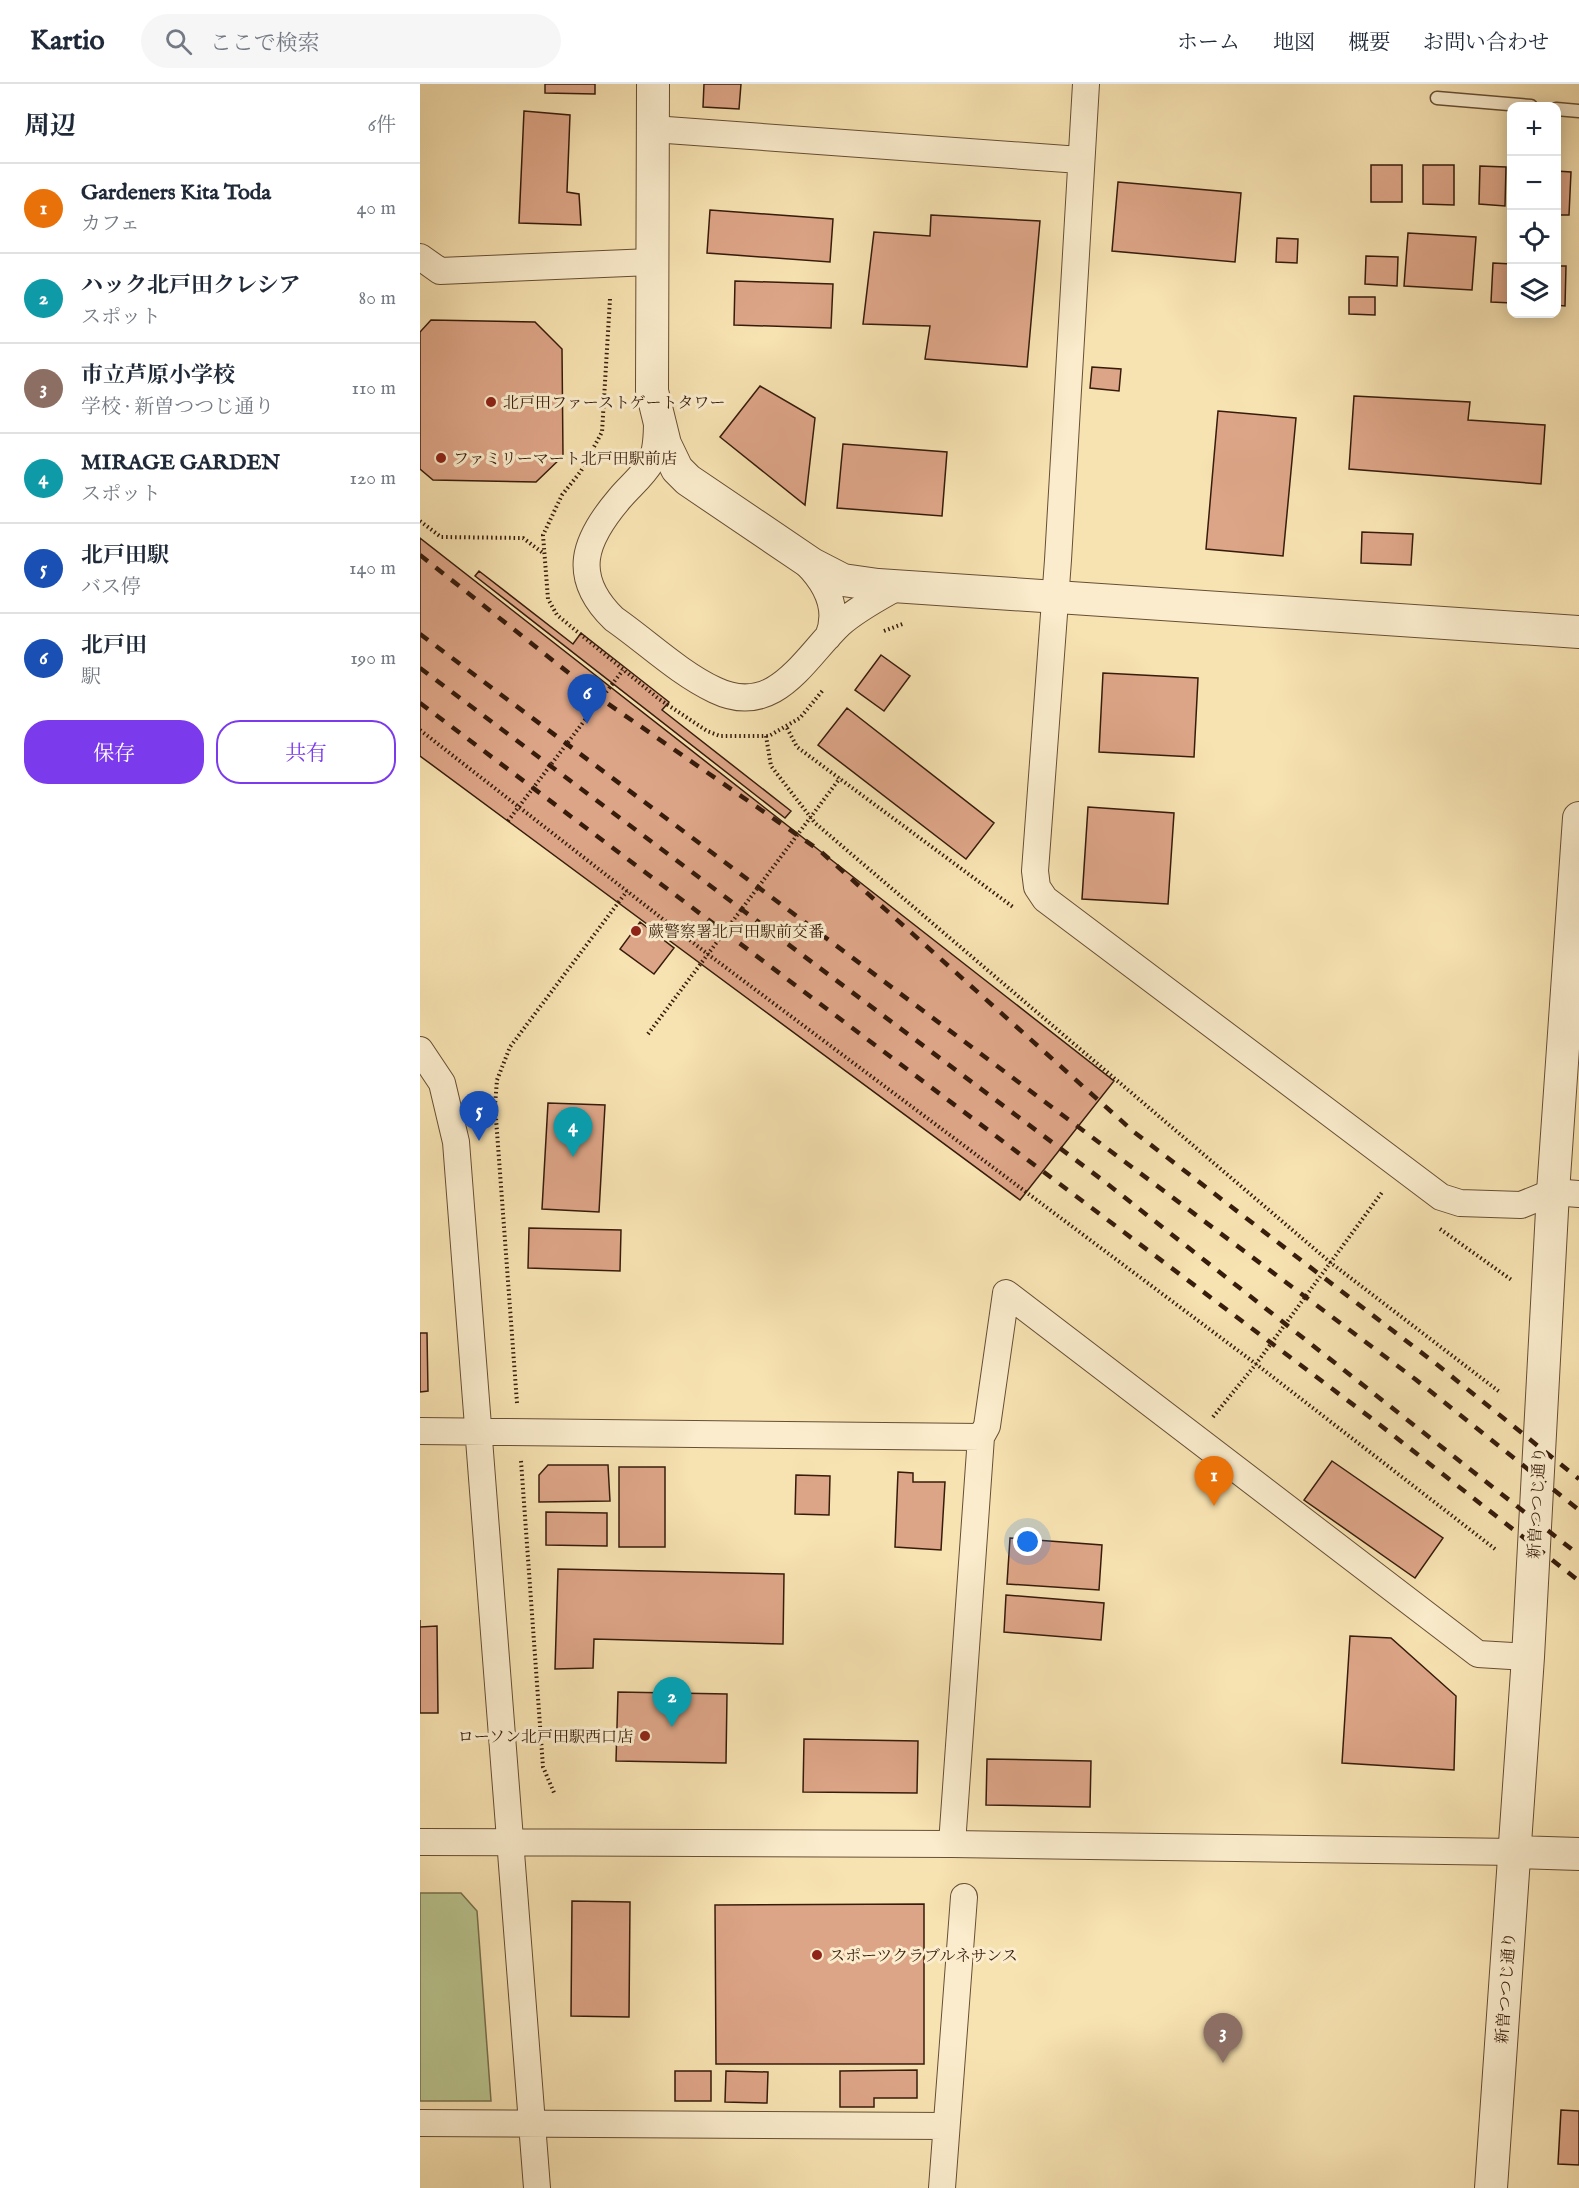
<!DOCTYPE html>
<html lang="ja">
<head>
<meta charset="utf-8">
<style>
  body { margin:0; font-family:"IM FELL English","Noto Serif JP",serif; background:#f6f6f7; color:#1f2937 }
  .controls { position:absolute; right:18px; top:18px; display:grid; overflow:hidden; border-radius:12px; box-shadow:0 3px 15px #0003 }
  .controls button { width:54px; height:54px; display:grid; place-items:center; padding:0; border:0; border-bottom:2px solid #e0e1e3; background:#fff; color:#1f2937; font:30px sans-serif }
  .you { position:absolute; left:608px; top:1458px; width:21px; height:21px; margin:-15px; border:4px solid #fff; border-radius:50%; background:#1a73e8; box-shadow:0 0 0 9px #1a73e833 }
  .badge { display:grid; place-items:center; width:39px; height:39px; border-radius:50%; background:#7c3aed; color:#fff; font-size:20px; font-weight:700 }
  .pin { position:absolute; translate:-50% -50px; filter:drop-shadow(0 2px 3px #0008) }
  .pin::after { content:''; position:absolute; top:32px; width:21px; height:18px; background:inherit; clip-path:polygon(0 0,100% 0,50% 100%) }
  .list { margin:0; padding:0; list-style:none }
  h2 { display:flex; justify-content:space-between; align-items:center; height:78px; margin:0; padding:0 24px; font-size:26px }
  h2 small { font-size:20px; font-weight:400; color:#747a83 }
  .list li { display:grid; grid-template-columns:39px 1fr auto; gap:18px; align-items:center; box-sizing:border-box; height:90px; padding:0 24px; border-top:2px solid #e0e1e3 }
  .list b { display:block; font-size:22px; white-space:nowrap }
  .list p { margin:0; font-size:20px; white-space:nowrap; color:#747a83 }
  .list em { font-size:20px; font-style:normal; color:#747a83 }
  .actions { display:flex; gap:12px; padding:18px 24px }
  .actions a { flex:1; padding:14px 0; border:2px solid #7c3aed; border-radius:24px; text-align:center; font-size:21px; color:#7c3aed }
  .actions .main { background:#7c3aed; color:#fff }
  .icon { flex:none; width:33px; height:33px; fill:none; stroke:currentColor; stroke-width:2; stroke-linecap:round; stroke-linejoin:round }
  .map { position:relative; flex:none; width:1159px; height:2104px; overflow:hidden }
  header { display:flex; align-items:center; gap:36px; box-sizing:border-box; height:84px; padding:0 30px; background:#fff; border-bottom:2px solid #e0e1e3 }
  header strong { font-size:28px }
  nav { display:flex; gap:33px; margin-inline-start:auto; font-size:21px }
  .search { width:420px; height:54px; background:#f6f6f7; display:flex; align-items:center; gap:15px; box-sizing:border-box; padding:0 21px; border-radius:33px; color:#747a83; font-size:22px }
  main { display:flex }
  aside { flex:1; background:#fff }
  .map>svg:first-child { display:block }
  .green { fill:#b9c48f; stroke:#78704e; stroke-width:1.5 }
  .building { fill:#dda587; stroke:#371c0c; stroke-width:1.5 }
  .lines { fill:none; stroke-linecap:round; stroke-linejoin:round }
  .service-casing { stroke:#674e35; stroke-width:15 }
  .minor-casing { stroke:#674e35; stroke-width:28 }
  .tertiary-casing { stroke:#674e35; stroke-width:34 }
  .path { stroke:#371c0c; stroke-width:4; stroke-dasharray:1.5 3; stroke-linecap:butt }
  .service { stroke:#faeccc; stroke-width:12 }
  .minor { stroke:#faeccc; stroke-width:26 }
  .tertiary { stroke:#faeccc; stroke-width:32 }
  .rail { stroke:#371c0c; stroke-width:4.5; stroke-dasharray:10 10; stroke-linecap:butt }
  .poi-dot { fill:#8f2418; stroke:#faeccc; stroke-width:2 }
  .labels { text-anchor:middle; stroke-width:6; stroke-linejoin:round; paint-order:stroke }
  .poi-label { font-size:16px; fill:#371c0c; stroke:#faeccc; text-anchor:start }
  .street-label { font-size:16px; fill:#371c0c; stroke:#faeccc }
</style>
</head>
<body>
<header>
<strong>Kartio</strong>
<div class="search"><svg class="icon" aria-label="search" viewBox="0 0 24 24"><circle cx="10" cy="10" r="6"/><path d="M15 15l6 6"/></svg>ここで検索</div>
<nav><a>ホーム</a><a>地図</a><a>概要</a><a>お問い合わせ</a></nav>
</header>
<main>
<aside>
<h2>周辺<small>6件</small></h2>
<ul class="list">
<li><span class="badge" style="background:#e8710a">1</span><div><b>Gardeners Kita Toda</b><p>カフェ</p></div><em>40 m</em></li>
<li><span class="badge" style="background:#0f9aa8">2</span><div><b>ハック北戸田クレシア</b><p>スポット</p></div><em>80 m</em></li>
<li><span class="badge" style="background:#8d6e63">3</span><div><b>市立芦原小学校</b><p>学校 · 新曽つつじ通り</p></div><em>110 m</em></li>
<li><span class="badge" style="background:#0f9aa8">4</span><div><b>MIRAGE GARDEN</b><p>スポット</p></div><em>120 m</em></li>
<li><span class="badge" style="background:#1a4fb4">5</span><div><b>北戸田駅</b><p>バス停</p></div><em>140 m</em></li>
<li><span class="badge" style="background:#1a4fb4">6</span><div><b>北戸田</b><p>駅</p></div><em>190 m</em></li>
</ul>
<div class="actions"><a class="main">保存</a><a>共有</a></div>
</aside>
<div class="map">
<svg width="1159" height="2104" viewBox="0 0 1159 2104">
  <rect width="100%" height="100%" fill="#f7e2b1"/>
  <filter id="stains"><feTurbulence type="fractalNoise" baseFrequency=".00333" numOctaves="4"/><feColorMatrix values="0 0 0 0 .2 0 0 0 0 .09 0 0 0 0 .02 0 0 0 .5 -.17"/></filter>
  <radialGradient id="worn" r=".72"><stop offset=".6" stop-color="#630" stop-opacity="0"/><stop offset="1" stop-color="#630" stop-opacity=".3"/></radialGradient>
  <path class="green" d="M0 1809H41L57 1827 71 2017H0Z"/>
  <path class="building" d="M125 0H175V10L125 9Z
    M284 0H321L319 25 283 23Z
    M104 27 150 31 147 108 159 110 161 141 99 139Z
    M951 81H982V118H951Z
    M1003 81H1034V121L1003 120Z
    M1060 82 1086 83 1085 122 1059 120Z
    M1136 87 1151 88 1149 131H1136Z
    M698 98 821 109 815 178 692 167Z
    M290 126 413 135 410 178 287 169Z
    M511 131 620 137 607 283 505 275 510 242 443 240 454 148 510 152Z
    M988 149 1056 153 1052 206 984 202Z
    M857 154 878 155 877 179 856 178Z
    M946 172 978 173 977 202 945 200Z
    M1073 179 1092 180V219L1071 218Z
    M1136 182H1146L1145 222 1136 221Z
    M315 197 413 200 411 244 314 241Z
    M929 213H955V231L929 230Z
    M11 236 115 238 142 265 143 372 116 398 13 396 0 385V248Z
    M672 283 701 285 699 307 670 304Z
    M340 302 395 334 385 421 300 353Z
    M934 312 1050 318 1048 336 1125 341 1121 400 929 385Z
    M798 327 876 334 863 472 786 465Z
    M423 360 527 368 522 432 417 424Z
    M942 448 993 450 991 481 941 479Z
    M0 454 694 997 600 1116 0 672Z
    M59 487 153 560 161 549 249 618 242 626 371 727 365 734 55 492Z
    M461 571 490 592 464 627 435 606Z
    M683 589 778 594 774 673 679 668Z
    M427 624 574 739 546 775 398 661Z
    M668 723 754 729 748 820 662 815Z
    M220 838 254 864 234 890 200 865Z
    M128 1019 185 1021 179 1128 122 1125Z
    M109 1144 201 1146 200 1187 108 1184Z
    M0 1249H7L8 1307 0 1308Z
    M912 1377 1023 1454 995 1494 884 1416Z
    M128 1381H188L190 1417 119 1418V1391Z
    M199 1383H245V1463H199Z
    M478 1388 493 1389V1398H525L521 1466 475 1463Z
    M376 1391 410 1392 409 1431 375 1430Z
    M126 1428 187 1429V1462L126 1461Z
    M590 1454 682 1461 679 1506 587 1500Z
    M138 1485 364 1490 363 1560 174 1555 173 1584 135 1585Z
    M586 1511 684 1519 681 1556 584 1548Z
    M0 1536V1543L17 1542 18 1629H0Z
    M930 1552 971 1554 1036 1612 1034 1686 922 1679Z
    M198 1608 307 1610 306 1679 196 1677Z
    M384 1655 498 1657 497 1709 383 1708Z
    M567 1675 671 1677 670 1723 566 1721Z
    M152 1817 210 1818 209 1933 151 1932Z
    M504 1820V1980H296L295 1821Z
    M497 1986V2014H454V2023H420V1987Z
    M255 1987H291V2017H255Z
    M306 1987 348 1988 347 2019 305 2018Z
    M1141 2026 1159 2027V2081L1138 2080Z"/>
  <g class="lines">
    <g class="service-casing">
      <path id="service" d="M1017 14 1111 22
        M1136 25 1159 27"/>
    </g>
    <g class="minor-casing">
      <path id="minor" d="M666 0 638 476 615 787 617 803 625 815 1021 1113 1040 1119 1101 1121 1133 1108 1159 1110
        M233 45 660 76
        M0 173 20 187 231 178
        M237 337C237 350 237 366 231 378 223 392 210 402 200 414 164 456 150 492 194 535 227 558 259 589 295 606 355 635 384 574 420 540 438 524 460 513 481 501
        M386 479C406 499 420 525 408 553
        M0 966 22 999 36 1058 117 2104
        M0 1347 561 1353
        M0 1758 532 1760 1095 1768
        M532 1760 561 1353 567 1342 586 1209 1058 1570 1108 1573
        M0 2039 526 2042
        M522 2104 544 1813"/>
    </g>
    <g class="tertiary-casing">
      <path id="tertiary" d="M233 0 232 307 245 360 257 385 268 396 392 480 423 496 458 501 1159 548
        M1095 1768 1159 1770
        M1071 2104 1108 1573 1133 1108 1159 734"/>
    </g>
    <path class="path" d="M190 215 182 348 161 387 142 411 123 451 128 515 137 531 239 615 287 647 300 652H349L380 634 403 606
      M0 437 21 453 103 454 123 469
      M464 547 485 539
      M367 644 377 663 593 823
      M0 646 289 871 836 1280 1075 1465
      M346 652 351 682 395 739 911 1179 1081 1309
      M88 737 203 586
      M228 950 420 694
      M1020 1145 1093 1197
      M97 1319 75 1021 77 996 90 963 207 807
      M793 1333 836 1280 963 1107
      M101 1377 123 1683 135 1711"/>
    <use href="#service" class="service"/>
    <use href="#minor" class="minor"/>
    <use href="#tertiary" class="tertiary"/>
    <path class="rail" d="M0 471 184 617 399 766 714 1048 1015 1279 1159 1395
      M0 550 995 1295 1159 1426
      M0 584 685 1098 1159 1471
      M0 619 955 1337 1159 1497"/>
  </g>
  <g class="poi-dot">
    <circle cx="71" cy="318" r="6"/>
    <circle cx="21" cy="374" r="6"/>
    <circle cx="216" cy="847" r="6"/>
    <circle cx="225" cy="1652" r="6"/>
    <circle cx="397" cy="1871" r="6"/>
  </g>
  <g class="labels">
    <g class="poi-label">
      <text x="83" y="324">北戸田ファーストゲートタワー</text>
      <text x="33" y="380">ファミリーマート北戸田駅前店</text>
      <text x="228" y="853">蕨警察署北戸田駅前交番</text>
      <text x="213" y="1658" text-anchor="end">ローソン北戸田駅西口店</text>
      <text x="409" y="1877">スポーツクラブルネサンス</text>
    </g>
    <g class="street-label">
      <text transform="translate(1116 1419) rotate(-87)" y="6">新曽つつじ通り</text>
      <text transform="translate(1085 1904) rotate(-86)" y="6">新曽つつじ通り</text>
    </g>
  </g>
  <rect width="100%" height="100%" filter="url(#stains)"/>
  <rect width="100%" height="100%" fill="url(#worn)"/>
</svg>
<div class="controls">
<button>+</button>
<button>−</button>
<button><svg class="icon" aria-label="locate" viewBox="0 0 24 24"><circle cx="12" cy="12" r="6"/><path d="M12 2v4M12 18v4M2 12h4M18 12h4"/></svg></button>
<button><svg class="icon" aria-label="layers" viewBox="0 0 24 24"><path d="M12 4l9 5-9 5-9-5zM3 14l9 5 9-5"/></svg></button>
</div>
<div class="you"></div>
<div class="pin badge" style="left:794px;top:1422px;background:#e8710a">1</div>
<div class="pin badge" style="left:252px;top:1643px;background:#0f9aa8">2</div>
<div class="pin badge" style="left:803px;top:1979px;background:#8d6e63">3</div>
<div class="pin badge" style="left:153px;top:1073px;background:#0f9aa8">4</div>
<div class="pin badge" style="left:59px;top:1057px;background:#1a4fb4">5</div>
<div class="pin badge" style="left:167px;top:640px;background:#1a4fb4">6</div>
</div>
</main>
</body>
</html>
